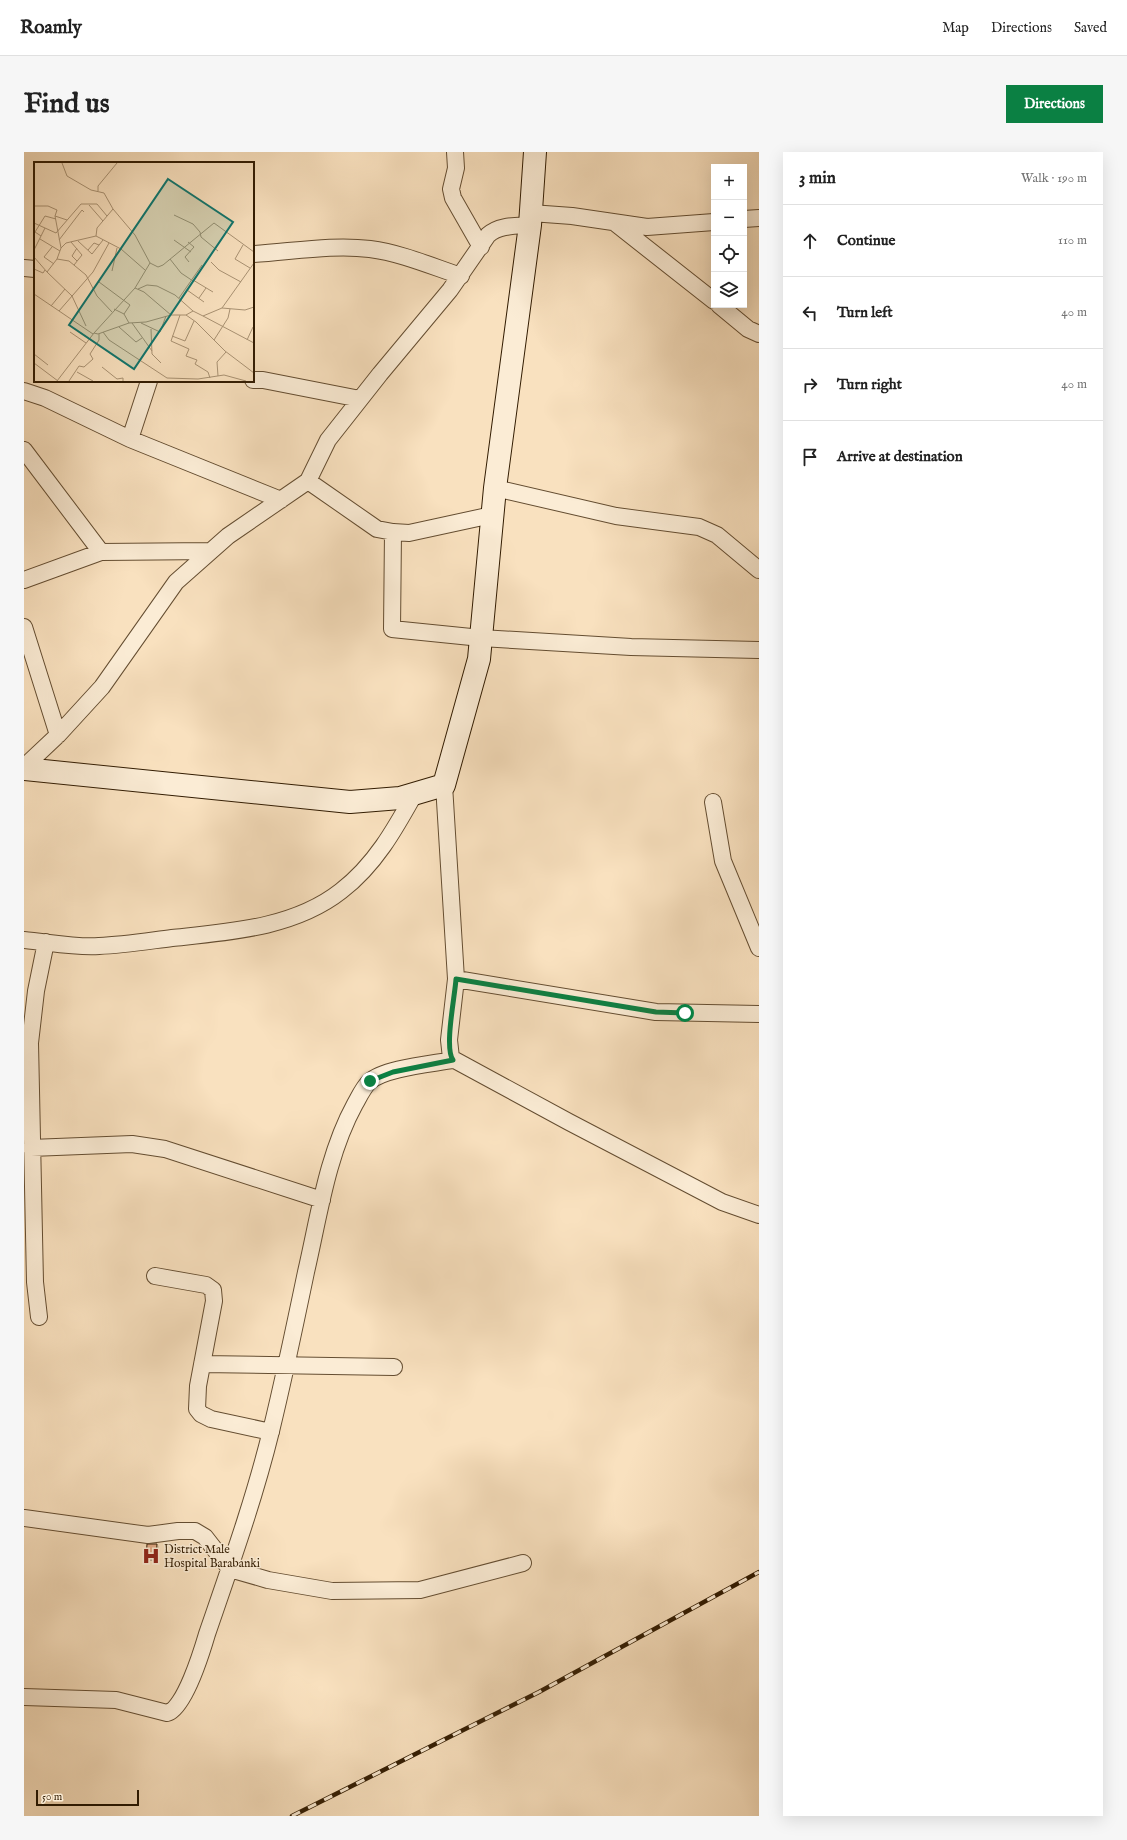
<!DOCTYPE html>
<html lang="en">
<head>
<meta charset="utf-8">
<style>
  body { margin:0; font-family:"IM FELL English",serif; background:#f6f6f6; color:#222 }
  .controls { position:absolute; right:12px; top:12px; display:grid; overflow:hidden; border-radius:0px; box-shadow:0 4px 16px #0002 }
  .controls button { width:36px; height:36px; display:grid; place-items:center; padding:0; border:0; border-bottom:1px solid #e0e0e0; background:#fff; color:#222; font:20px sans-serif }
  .scale { position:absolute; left:12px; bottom:10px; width:103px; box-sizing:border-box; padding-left:4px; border:2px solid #321c02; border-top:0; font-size:11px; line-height:14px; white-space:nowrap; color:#321c02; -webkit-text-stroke:3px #fbecd5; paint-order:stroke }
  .stop { position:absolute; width:12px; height:12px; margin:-9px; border:3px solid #0b8043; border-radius:50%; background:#fff }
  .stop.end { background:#0b8043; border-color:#fff; box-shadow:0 1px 4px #0008 }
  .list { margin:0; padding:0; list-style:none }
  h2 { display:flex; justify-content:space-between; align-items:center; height:52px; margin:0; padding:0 16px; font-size:17px }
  h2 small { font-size:13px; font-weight:400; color:#767676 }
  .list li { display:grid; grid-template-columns:26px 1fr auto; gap:12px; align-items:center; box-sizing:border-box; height:72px; padding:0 16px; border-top:1px solid #e0e0e0 }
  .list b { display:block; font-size:15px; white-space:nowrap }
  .list em { font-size:13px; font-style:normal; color:#767676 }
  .icon { flex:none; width:22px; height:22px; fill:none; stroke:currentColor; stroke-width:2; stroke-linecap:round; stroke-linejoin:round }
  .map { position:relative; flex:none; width:735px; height:1664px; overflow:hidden; border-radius:0px }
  header { display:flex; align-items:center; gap:24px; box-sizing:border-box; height:56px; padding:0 20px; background:#fff; border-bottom:1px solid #e0e0e0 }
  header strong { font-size:19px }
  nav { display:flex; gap:22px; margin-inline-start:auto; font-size:14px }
  .intro { display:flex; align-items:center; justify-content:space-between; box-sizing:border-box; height:96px; padding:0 24px }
  h1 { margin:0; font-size:28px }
  .button { padding:10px 18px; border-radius:0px; background:#0b8043; color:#fff; font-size:14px; font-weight:700 }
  main { display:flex; gap:24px; padding:0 24px }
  aside { flex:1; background:#fff; border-radius:0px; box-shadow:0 4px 16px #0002 }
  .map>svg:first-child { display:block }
  .building { fill:#e4ac88; stroke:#321c02; filter:url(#shadow) }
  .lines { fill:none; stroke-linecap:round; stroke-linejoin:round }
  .street-casing { stroke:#644d31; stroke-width:18 }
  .secondary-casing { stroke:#321c02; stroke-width:24 }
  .street { stroke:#fbecd5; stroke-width:16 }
  .secondary { stroke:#fbecd5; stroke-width:22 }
  .rail-casing { stroke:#321c02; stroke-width:4.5 }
  .rail { stroke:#fbecd5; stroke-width:3; stroke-dasharray:9; stroke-linecap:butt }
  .route { stroke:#0b8043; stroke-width:5 }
  .labels { text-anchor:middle; stroke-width:3; stroke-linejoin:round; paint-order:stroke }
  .poi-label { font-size:12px; fill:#321c02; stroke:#fbecd5; text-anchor:start }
  .inset-road { fill:none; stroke:#a99273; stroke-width:1 }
  .view { fill:#0f766e; fill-opacity:0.15; stroke:#0f766e; stroke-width:2 }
  .inset-edge { fill:none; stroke:#321c02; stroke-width:2 }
</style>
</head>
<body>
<header>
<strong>Roamly</strong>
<nav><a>Map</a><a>Directions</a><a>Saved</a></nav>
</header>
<div class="intro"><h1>Find us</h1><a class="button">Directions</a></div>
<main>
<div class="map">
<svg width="735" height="1664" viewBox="0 0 735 1664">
  <defs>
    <filter id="shadow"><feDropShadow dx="3.5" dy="3.5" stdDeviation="1" flood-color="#0004"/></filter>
  </defs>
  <rect width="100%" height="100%" fill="#f9e1bf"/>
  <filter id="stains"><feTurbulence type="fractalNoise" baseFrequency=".005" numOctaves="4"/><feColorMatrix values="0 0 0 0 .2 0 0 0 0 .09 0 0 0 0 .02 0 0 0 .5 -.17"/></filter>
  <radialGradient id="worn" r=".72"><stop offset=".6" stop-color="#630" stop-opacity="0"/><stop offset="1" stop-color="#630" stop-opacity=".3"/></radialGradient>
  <path class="building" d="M123 1392H133L132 1407H122Z"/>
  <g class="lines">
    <g class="street-casing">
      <path id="street" d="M431 0 432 16 427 37 429 46 457 95
        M507 61 548 64 623 75 690 70
        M720 67 735 66
        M591 71 690 149
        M229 102C266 100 309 92 346 97 377 101 407 114 437 124
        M0 116 11 117
        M695 153 724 177 735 182
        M229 228H239L336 247
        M0 239 21 246 106 287 257 348
        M106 287 125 229
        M0 298 77 400
        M284 329 353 377 369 380 385 381 468 363
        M471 336 592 364 675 375 693 383 735 418
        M369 380 368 477 457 486 607 495 734 498
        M0 428 77 400 187 399
        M0 475 34 583
        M0 615 34 583 78 535 152 430 204 384 284 329 304 288 356 222 426 138 464 83C475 73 492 74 506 73
        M420 633 432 827 425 888 427 906 545 970 698 1050 735 1063
        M689 650 699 709 735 796
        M0 788C23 790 53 796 75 794 99 793 124 789 148 786 205 780 270 776 317 739 351 713 371 677 391 641
        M432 827 632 860 735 862
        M7 996 108 992 141 997 298 1048
        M131 1124 182 1133 189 1138 190 1149 174 1234 173 1257 177 1262 187 1267 247 1280
        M15 1165 11 1130 6 891 12 839 22 790
        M178 1212 370 1215
        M0 1366 124 1383 154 1379H171L181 1385 206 1417 244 1428 308 1439 396 1438 499 1411
        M0 1545 92 1548 143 1561C160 1558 178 1499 183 1482 206 1415 230 1348 247 1279 260 1226 271 1173 282 1120 295 1064 303 1003 331 952 335 945 339 936 345 930 360 916 408 912 429 908"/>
    </g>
    <g class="secondary-casing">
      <path id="secondary" d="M0 617 326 650 376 646 420 633 455 507 471 336 506 73 511 0"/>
    </g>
    <use href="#street" class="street"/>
    <use href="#secondary" class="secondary"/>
    <g class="rail-casing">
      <path id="rail" d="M268 1664 515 1540 735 1420"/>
    </g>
    <use href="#rail" class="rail"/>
  </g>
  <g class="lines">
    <path class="route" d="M346 929 369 920 429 908C420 896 431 844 432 827L632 860 661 861"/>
  </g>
  <defs>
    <g id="hospital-bare" transform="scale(1.38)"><path d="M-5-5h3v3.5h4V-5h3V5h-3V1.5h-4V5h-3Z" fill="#8f2418" stroke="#fbecd5" stroke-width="2.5" paint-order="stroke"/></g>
  </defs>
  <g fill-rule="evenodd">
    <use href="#hospital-bare" x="127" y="1404"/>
  </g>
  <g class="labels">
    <g class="poi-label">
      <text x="140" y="1401">District Male<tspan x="140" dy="14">Hospital Barabanki</tspan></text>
    </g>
  </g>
  <g transform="translate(10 10)">
    <rect width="220" height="220" fill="#f9e1bf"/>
    <path class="inset-road" d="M64 29V24L83 1M55 43 69 59M0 44H14L23 48 21 54 27 86M79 47 101 73 116 101 101 126M140 53 159 62 166 70 167 75 184 89M21 54 33 58M0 61 22 71 47 42H63L73 54M7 74 1 70 11 54 22 57M62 74 87 87 111 108M6 77 26 89M25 78 48 48 50 50M140 78 157 90M44 79 58 92 69 78M37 80 48 93 40 103M154 80 160 85 151 95 155 100M209 83 201 97 216 106M18 85 10 95 20 102M43 86 38 94 43 99M0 88 11 66M54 88 60 81 65 83M0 95 13 110 23 97 35 99 52 113 63 134 78 150M23 97 27 86 32 81 62 74 63 66 79 47 70 31 57 28 33 14 28 1M136 97 147 111 159 119M177 100 185 108 207 120M116 101 124 105 129 103 180 61 220 90M0 107 9 111 11 108M78 109 83 86M13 110 38 134 52 164M159 118 179 130M65 120 96 143 90 152M104 127 113 123 123 124 141 133 159 149M153 128 170 140M0 132 59 172M145 136 168 103M165 136 172 126M17 144 31 127M188 146 211 148 220 145M80 147 90 152 95 161M25 149 59 110 75 81M146 153 137 179 155 187 152 194 163 198 161 202 174 210 176 216M152 153 159 149 169 154 188 146 220 101M169 154 220 181M98 161 118 189M107 161 126 170 132 154M85 165 102 180 108 176M117 167 118 192 127 201M36 170 52 181M69 170 75 178 133 216 164 217 190 213 212 219M60 171 64 172 95 161 112 160 137 153M138 174 151 179 160 159M180 178 194 156 196 147M213 178 219 165M0 192 14 203M0 201 24 219M68 205 83 217 89 216V219M43 210 59 219M184 214 183 200 192 190M23 219 60 171 101 126 110 130 137 153H152L162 160 191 189 220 211M35 219 45 204 50 205 59 197 56 192 65 178V172"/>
    <path class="view" d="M134 17 199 60 100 207 35 163Z"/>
    <rect width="220" height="220" class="inset-edge"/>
  </g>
  <rect width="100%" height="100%" filter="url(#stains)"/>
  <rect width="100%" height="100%" fill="url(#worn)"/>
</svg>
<div class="controls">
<button>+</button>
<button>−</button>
<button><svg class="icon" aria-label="locate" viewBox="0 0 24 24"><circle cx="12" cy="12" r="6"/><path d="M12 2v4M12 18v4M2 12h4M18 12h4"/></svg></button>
<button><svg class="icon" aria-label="layers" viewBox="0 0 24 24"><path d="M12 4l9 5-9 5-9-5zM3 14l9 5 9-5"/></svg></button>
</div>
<div class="scale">50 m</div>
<div class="stop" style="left:661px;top:861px"></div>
<div class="stop end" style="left:346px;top:929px"></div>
</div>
<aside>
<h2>3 min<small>Walk · 190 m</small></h2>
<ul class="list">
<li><svg class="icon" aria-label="ahead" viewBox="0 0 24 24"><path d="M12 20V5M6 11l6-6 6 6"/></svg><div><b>Continue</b></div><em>110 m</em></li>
<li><svg class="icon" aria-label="left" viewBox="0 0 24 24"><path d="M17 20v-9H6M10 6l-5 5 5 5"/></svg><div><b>Turn left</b></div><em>40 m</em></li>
<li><svg class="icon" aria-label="right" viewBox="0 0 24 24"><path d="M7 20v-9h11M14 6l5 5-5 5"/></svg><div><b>Turn right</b></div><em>40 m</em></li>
<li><svg class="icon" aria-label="arrive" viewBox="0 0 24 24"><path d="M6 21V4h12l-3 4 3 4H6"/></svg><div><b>Arrive at destination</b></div></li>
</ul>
</aside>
</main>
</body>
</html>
